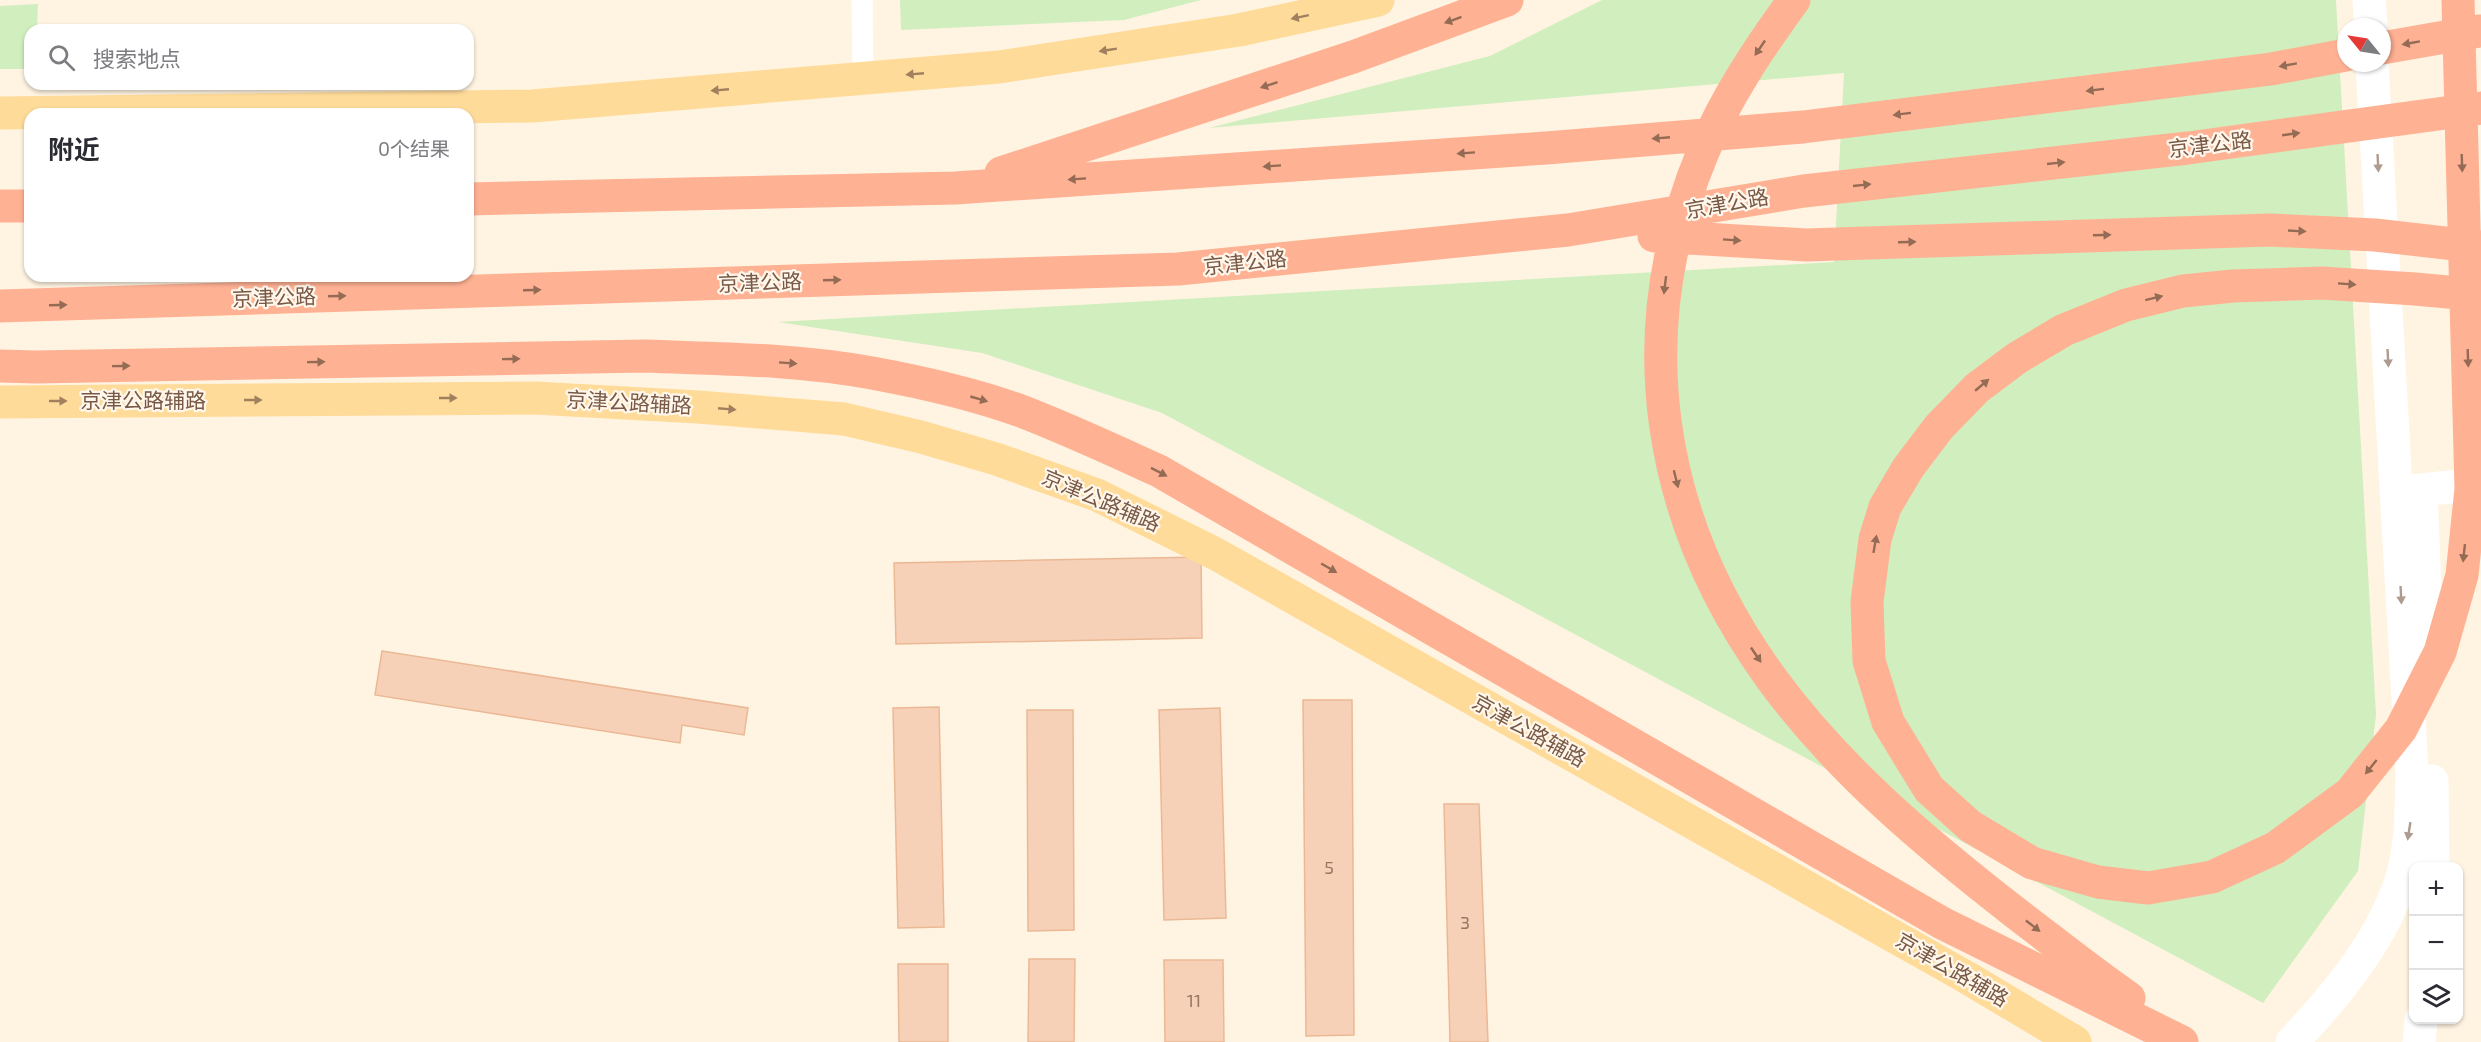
<!DOCTYPE html>
<html lang="zh">
<head>
<meta charset="utf-8">
<style>
  body { margin:0; font-family:"Exo 2","Noto Sans SC",sans-serif; background:#f2f2f3; color:#2b2b33 }
  .controls { position:absolute; right:18px; bottom:18px; display:grid; overflow:hidden; border-radius:12px; box-shadow:0 2px 4px #0004 }
  .controls button { width:54px; height:54px; display:grid; place-items:center; padding:0; border:0; border-bottom:2px solid #e1e1e2; background:#fff; color:#2b2b33; font:30px sans-serif }
  .compass { position:absolute; left:2337px; top:18px; width:54px; height:54px; border-radius:50%; background:#fff; box-shadow:0 2px 4px #0004; rotate:300deg }
  .list { margin:0; padding:0; list-style:none }
  h2 { display:flex; justify-content:space-between; align-items:center; height:78px; margin:0; padding:0 24px; font-size:26px }
  h2 small { font-size:20px; font-weight:400; color:#7c7c81 }
  .icon { flex:none; width:33px; height:33px; fill:none; stroke:currentColor; stroke-width:2; stroke-linecap:round; stroke-linejoin:round }
  .map { position:relative; flex:none; width:2481px; height:1042px; overflow:hidden }
  .search { position:absolute; background:#fff; box-shadow:0 2px 4px #0004; left:24px; top:24px; width:450px; height:66px; display:flex; align-items:center; gap:15px; box-sizing:border-box; padding:0 21px; border-radius:18px; color:#7c7c81; font-size:22px }
  .panel { position:absolute; background:#fff; box-shadow:0 2px 4px #0004; left:24px; top:108px; width:450px; height:174px; border-radius:18px }
  .map>svg:first-child { display:block }
  .green { fill:#d1eebf }
  .building { fill:#f7d1b7; stroke:#ebb895; stroke-width:1.5 }
  .lines { fill:none; stroke-linecap:round; stroke-linejoin:round }
  .lane { stroke:#fff; stroke-width:21 }
  .secondary { stroke:#fff; stroke-width:33 }
  .primary { stroke:#ffdb99; stroke-width:33 }
  .highway { stroke:#ffb193; stroke-width:33 }
  .oneway { fill:#a1805f }
  .oneway2 { fill:#946b55 }
  .oneway3 { fill:#af9b90 }
  .labels { text-anchor:middle; stroke-width:4.5; stroke-linejoin:round; paint-order:stroke }
  .number-label { font-size:18px; fill:#987762 }
  .street-label { font-size:21px; fill:#795946; stroke:#fff7eb }
</style>
</head>
<body>
<div class="map">
<svg width="2481" height="1042" viewBox="0 0 2481 1042">
  <rect width="100%" height="100%" fill="#fff4e2"/>
  <path class="green" d="M900 0H1201L1124 20 901 30Z
    M1602 0H2336L2376 715 2358 871 2263 1003 1162 413 982 353 778 322 1834 262 1844 73 1209 128 1490 56Z
    M38 4 37 30H30V69H0V6Z"/>
  <path class="building" d="M1201 557 1202 638 896 644 894 563Z
    M382 651 748 708 744 735 682 725 680 743 375 695Z
    M1303 700H1352L1354 1035 1306 1036Z
    M939 707 944 927 898 928 893 708Z
    M1220 708 1226 918 1164 920 1159 710Z
    M1027 710H1073L1074 930 1028 931Z
    M1444 804H1479L1488 1042H1450Z
    M1029 959H1075L1074 1042H1028Z
    M1164 960H1223L1224 1042H1165Z
    M898 964H948V1042H899Z"/>
  <g class="lines">
    <path class="lane" d="M862 0 863 79"/>
    <path class="secondary" d="M2369 0 2371 27
      M2421 490 2428 664
      M2400 492 2481 484
      M2432 781 2433 866
      M2292 1042C2335 997 2379 944 2400 884 2412 848 2411 807 2412 770L2372 63
      M2419 1042 2421 1020"/>
    <path class="primary" d="M0 113 532 106 999 67 1239 30 1378 0
      M0 402 535 398 698 407 844 419 921 437 996 459 1097 495 1216 554 1966 977 2075 1042"/>
    <path class="highway" d="M1794 0C1759 48 1726 97 1703 152 1627 334 1656 519 1771 678 1838 770 1927 844 2017 914 2054 942 2091 972 2129 998
      M2458 0 2471 489 2462 575 2440 652 2401 729 2350 793 2275 848 2212 877 2148 888 2098 882 2032 863 1970 826 1929 789 1888 722 1869 661 1867 602 1875 539 1885 507 1908 468 1939 427 1977 388 2017 358 2064 330 2126 305 2183 291 2233 286 2322 283 2415 289 2481 295
      M2382 48 2479 31
      M1001 173 1353 57 1507 0
      M468 199 955 188 1546 148 1803 127 2271 69 2346 55
      M0 206H30
      M1654 236 1806 245 2270 230 2375 235 2481 247
      M0 306 1178 269 1568 230 1804 191 2188 148 2481 108
      M0 366 36 367 645 356C720 359 798 359 872 373 921 382 974 394 1021 411 1068 429 1113 450 1159 471L1942 923 2182 1042"/>
  </g>
  <defs><path id="oneway-solid" d="M-6-.8H1V-3.2L6.5 0L1 3.2V.8H-6Z" transform="scale(1.5)"/></defs>
  <g class="oneway">
    <use href="#oneway-solid" transform="translate(1300 17) rotate(168)"/>
    <use href="#oneway-solid" transform="translate(1108 50) rotate(171)"/>
    <use href="#oneway-solid" transform="translate(915 74) rotate(175)"/>
    <use href="#oneway-solid" transform="translate(720 90) rotate(175)"/>
    <use href="#oneway-solid" transform="translate(448 398)"/>
    <use href="#oneway-solid" transform="translate(253 400)"/>
    <use href="#oneway-solid" transform="translate(58 401)"/>
    <use href="#oneway-solid" transform="translate(727 409) rotate(5)"/>
  </g>
  <g class="oneway2">
    <use href="#oneway-solid" transform="translate(1453 20) rotate(160)"/>
    <use href="#oneway-solid" transform="translate(2411 43) rotate(170)"/>
    <use href="#oneway-solid" transform="translate(1760 48) rotate(124)"/>
    <use href="#oneway-solid" transform="translate(2288 65) rotate(170)"/>
    <use href="#oneway-solid" transform="translate(1269 85) rotate(162)"/>
    <use href="#oneway-solid" transform="translate(2095 90) rotate(173)"/>
    <use href="#oneway-solid" transform="translate(1902 114) rotate(173)"/>
    <use href="#oneway-solid" transform="translate(2291 134) rotate(-8)"/>
    <use href="#oneway-solid" transform="translate(1661 138) rotate(175)"/>
    <use href="#oneway-solid" transform="translate(1466 153) rotate(176)"/>
    <use href="#oneway-solid" transform="translate(2056 163) rotate(-6)"/>
    <use href="#oneway-solid" transform="translate(2462 163) rotate(88)"/>
    <use href="#oneway-solid" transform="translate(1272 166) rotate(176)"/>
    <use href="#oneway-solid" transform="translate(1077 179) rotate(176)"/>
    <use href="#oneway-solid" transform="translate(1862 185) rotate(-6)"/>
    <use href="#oneway-solid" transform="translate(2297 231) rotate(3)"/>
    <use href="#oneway-solid" transform="translate(2102 235) rotate(-2)"/>
    <use href="#oneway-solid" transform="translate(1732 240) rotate(4)"/>
    <use href="#oneway-solid" transform="translate(1907 242) rotate(-2)"/>
    <use href="#oneway-solid" transform="translate(832 280) rotate(-2)"/>
    <use href="#oneway-solid" transform="translate(2347 284) rotate(4)"/>
    <use href="#oneway-solid" transform="translate(1665 285) rotate(97)"/>
    <use href="#oneway-solid" transform="translate(532 290) rotate(-2)"/>
    <use href="#oneway-solid" transform="translate(337 296) rotate(-2)"/>
    <use href="#oneway-solid" transform="translate(2154 298) rotate(-14)"/>
    <use href="#oneway-solid" transform="translate(58 305) rotate(-2)"/>
    <use href="#oneway-solid" transform="translate(2468 358) rotate(88)"/>
    <use href="#oneway-solid" transform="translate(511 359) rotate(-1)"/>
    <use href="#oneway-solid" transform="translate(316 362) rotate(-1)"/>
    <use href="#oneway-solid" transform="translate(788 363) rotate(4)"/>
    <use href="#oneway-solid" transform="translate(121 366) rotate(-1)"/>
    <use href="#oneway-solid" transform="translate(1982 385) rotate(-40)"/>
    <use href="#oneway-solid" transform="translate(979 399) rotate(16)"/>
    <use href="#oneway-solid" transform="translate(1159 472) rotate(27)"/>
    <use href="#oneway-solid" transform="translate(1676 479) rotate(76)"/>
    <use href="#oneway-solid" transform="translate(1875 544) rotate(-80)"/>
    <use href="#oneway-solid" transform="translate(2464 553) rotate(96)"/>
    <use href="#oneway-solid" transform="translate(1329 568) rotate(30)"/>
    <use href="#oneway-solid" transform="translate(1756 655) rotate(56)"/>
    <use href="#oneway-solid" transform="translate(2371 767) rotate(129)"/>
    <use href="#oneway-solid" transform="translate(2033 926) rotate(38)"/>
  </g>
  <g class="oneway3">
    <use href="#oneway-solid" transform="translate(2378 163) rotate(87)"/>
    <use href="#oneway-solid" transform="translate(2388 358) rotate(87)"/>
    <use href="#oneway-solid" transform="translate(2401 595) rotate(87)"/>
    <use href="#oneway-solid" transform="translate(2409 831) rotate(99)"/>
  </g>
  <g class="labels">
    <g class="number-label">
      <text x="1329" y="874">5</text>
      <text x="1465" y="929">3</text>
      <text x="1194" y="1007">11</text>
    </g>
    <g class="street-label">
      <text transform="translate(2210 145) rotate(-7)" y="7">京津公路</text>
      <text transform="translate(1727 204) rotate(-10)" y="7">京津公路</text>
      <text transform="translate(1245 263) rotate(-6)" y="7">京津公路</text>
      <text transform="translate(760 283) rotate(-2)" y="7">京津公路</text>
      <text transform="translate(274 298) rotate(-2)" y="7">京津公路</text>
      <text x="143" y="408">京津公路辅路</text>
      <text transform="translate(629 403) rotate(3)" y="7">京津公路辅路</text>
      <text transform="translate(1101 501) rotate(23)" y="7">京津公路辅路</text>
      <text transform="translate(1529 731) rotate(29)" y="7">京津公路辅路</text>
      <text transform="translate(1952 970) rotate(30)" y="7">京津公路辅路</text>
    </g>
  </g>
</svg>
<div class="controls">
<button>+</button>
<button>−</button>
<button><svg class="icon" aria-label="layers" viewBox="0 0 24 24"><path d="M12 4l9 5-9 5-9-5zM3 14l9 5 9-5"/></svg></button>
</div>
<svg class="compass" viewBox="-18 -18 36 36"><path d="M0-13l5 13h-10z" fill="#e53935"/><path d="M0 13l5-13h-10z" fill="#7c7c81"/></svg>
<div class="search"><svg class="icon" aria-label="search" viewBox="0 0 24 24"><circle cx="10" cy="10" r="6"/><path d="M15 15l6 6"/></svg>搜索地点</div>
<section class="panel">
<h2>附近<small>0个结果</small></h2>
<ul class="list">
</ul>
</section>
</div>
</body>
</html>
